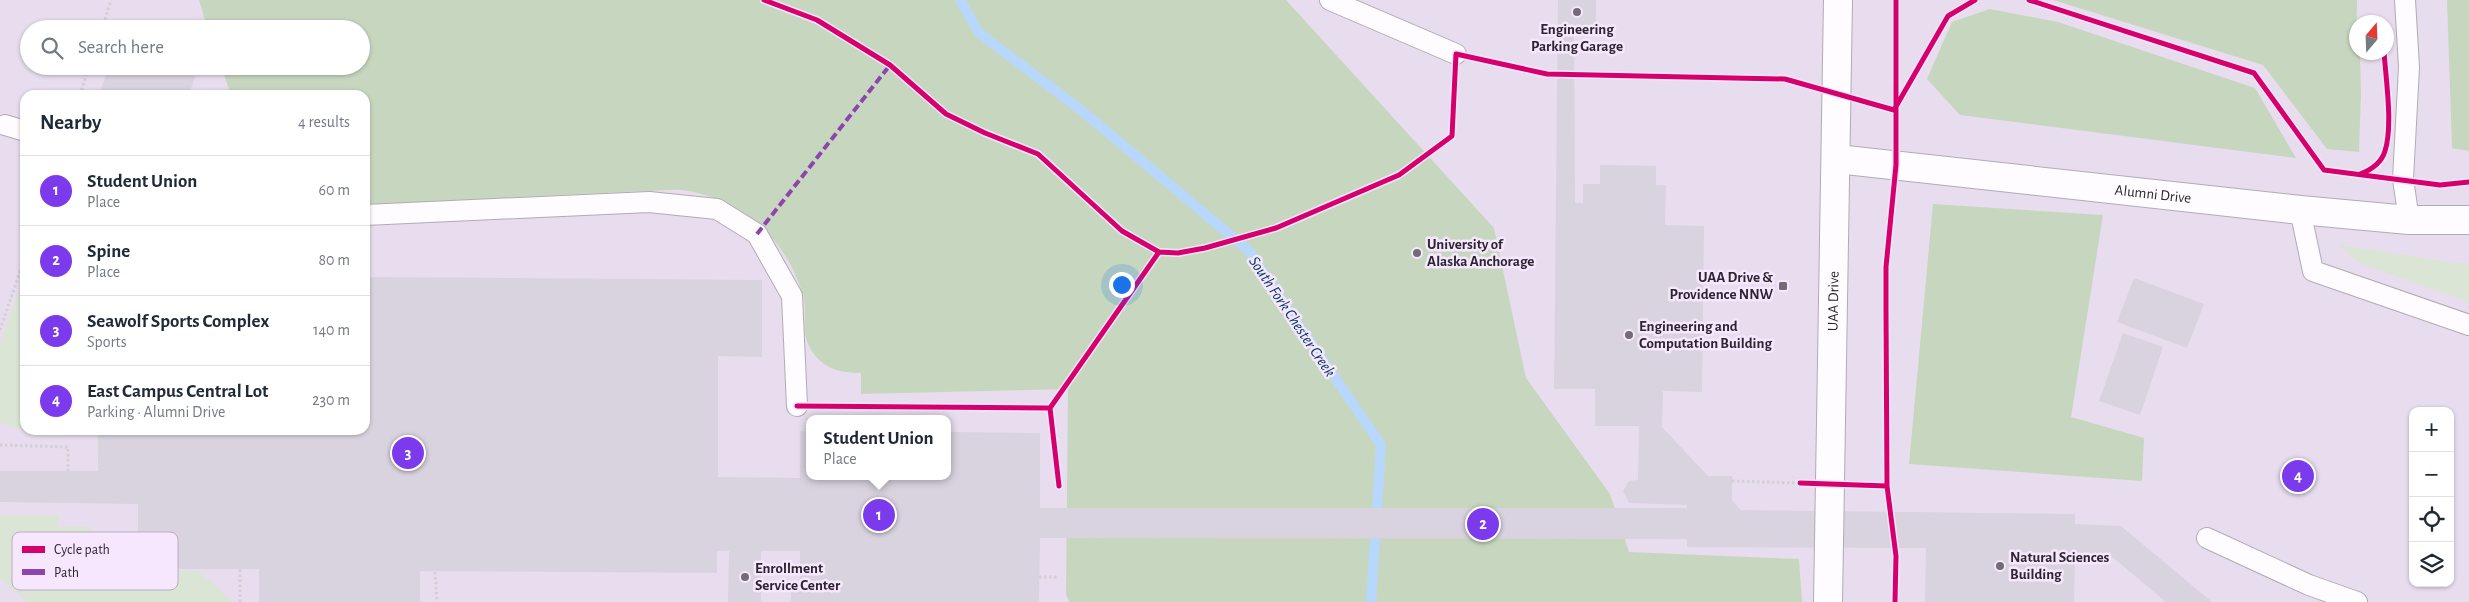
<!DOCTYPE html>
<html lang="en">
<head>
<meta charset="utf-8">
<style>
  body { margin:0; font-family:"Alegreya Sans",sans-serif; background:#f2f2f3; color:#1f2937 }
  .controls { position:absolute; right:15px; bottom:15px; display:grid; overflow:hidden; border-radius:10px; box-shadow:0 1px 4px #0004 }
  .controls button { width:45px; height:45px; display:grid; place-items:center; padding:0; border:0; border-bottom:1px solid #e0e1e3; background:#fff; color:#1f2937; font:25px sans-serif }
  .compass { position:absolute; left:2349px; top:15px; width:45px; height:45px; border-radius:50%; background:#fff; box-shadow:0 1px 4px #0004; rotate:19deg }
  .you { position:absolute; left:1121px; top:284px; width:18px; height:18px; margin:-12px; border:4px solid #fff; border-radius:50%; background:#1a73e8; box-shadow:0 0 0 8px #1a73e833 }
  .badge { display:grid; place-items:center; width:32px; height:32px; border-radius:50%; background:#7c3aed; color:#fff; font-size:16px; font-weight:700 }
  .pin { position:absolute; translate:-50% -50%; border:2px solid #fff; box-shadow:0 1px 5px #0006 }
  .popup { position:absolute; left:806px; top:415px; width:145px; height:65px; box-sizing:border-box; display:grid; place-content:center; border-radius:10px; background:#fff; filter:drop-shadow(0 1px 4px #0005); font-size:16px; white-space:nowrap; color:#747a83 }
  .popup b { font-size:19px; color:#1f2937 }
  .popup::after { content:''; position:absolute; left:50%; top:100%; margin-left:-10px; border:10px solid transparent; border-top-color:#fff }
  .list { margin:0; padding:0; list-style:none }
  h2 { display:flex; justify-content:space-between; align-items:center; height:65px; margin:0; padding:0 20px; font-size:21px }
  h2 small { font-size:16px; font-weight:400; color:#747a83 }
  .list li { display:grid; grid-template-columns:32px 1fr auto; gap:15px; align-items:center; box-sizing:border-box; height:70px; padding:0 20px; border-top:1px solid #e0e1e3 }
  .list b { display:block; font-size:19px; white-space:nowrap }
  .list p { margin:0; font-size:16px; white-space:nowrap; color:#747a83 }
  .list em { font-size:16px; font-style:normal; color:#747a83 }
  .icon { flex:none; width:28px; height:28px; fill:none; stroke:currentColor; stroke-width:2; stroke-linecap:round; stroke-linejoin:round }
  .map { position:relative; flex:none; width:2469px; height:602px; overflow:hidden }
  .search { position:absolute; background:#fff; box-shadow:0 1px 4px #0004; left:20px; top:20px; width:350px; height:55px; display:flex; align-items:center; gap:12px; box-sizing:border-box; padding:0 18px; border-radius:28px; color:#747a83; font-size:19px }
  .panel { position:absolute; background:#fff; box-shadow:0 1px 4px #0004; left:20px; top:90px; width:350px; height:345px; border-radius:15px }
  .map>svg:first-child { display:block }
  .education { fill:#e7ddee; fill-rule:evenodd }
  .green { fill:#dbe5d5 }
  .forest { fill:#c7d7bf }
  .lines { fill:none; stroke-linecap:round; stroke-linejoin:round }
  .stream { stroke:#b7d8fc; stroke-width:10 }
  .building { fill:#d9d3df }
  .lane-casing { stroke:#b2abb5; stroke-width:22 }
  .street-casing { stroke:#b2abb5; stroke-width:30 }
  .path { stroke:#d3d0d5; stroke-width:3; stroke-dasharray:2.5 2.5; stroke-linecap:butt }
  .lane { stroke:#fefcfe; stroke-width:20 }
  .street { stroke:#fefcfe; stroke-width:28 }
  .quiet { stroke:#8e44ad; stroke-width:4; stroke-dasharray:8 4; stroke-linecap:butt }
  .cycleway-casing { stroke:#f7e7fe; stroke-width:8 }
  .cycleway { stroke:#d6006c; stroke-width:5 }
  .poi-dot { fill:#736b76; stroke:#f7e7fe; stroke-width:2 }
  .labels { text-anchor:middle; stroke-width:5; stroke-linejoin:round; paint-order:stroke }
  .poi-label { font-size:15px; font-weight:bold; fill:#2d2630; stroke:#f7e7fe; text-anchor:start }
  .street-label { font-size:15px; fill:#2d2630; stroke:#f7e7fe }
  .water-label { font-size:16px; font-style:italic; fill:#003963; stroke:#f7e7fe }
  .key { fill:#f7e7fe; stroke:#baadc0; stroke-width:1 }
  .key-label { font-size:14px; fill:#2d2630 }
</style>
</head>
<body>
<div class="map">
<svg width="2469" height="602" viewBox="0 0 2469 602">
  <rect width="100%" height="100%" fill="#f5ecf9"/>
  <path class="education" d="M0 0H2469V602H0ZM2356 22H2386V52H2356ZM29 29H361V66H29ZM25 95H365V430H25ZM2413 411H2450V583H2413ZM810 419H948V476H810Z"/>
  <path class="green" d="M2338 245 2456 263H2469V302L2359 263Z
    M25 271V430H280V472L98 471 97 435 33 434 0 423V344Z
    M0 515H59V527H89L138 562 176 564 177 570 198 571 233 602H27L0 578Z"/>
  <path class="forest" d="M199 0H1286L1494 228 1526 378 1610 494 1629 552 1799 559 1802 602H1069L1066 594 1068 389 861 394V373C837 373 819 367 808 344 802 330 807 310 803 295 787 241 745 202 689 191 675 188 658 191 643 191L365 205V95H231L221 66H361V29H208Z
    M2053 0H2357L2356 52 2360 53 2361 94 2359 152 2327 149 2263 65Z
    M2447 0H2469V151L2452 148Z
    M1990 9 2058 22 2255 88 2296 158 1960 115 1927 79 1952 22Z
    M1933 204 2103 215 2071 417 2144 438 2142 481 1909 464Z"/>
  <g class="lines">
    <path class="stream" d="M960 0 979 33 1081 110 1248 250 1381 445 1371 602"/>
  </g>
  <path class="building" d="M1558 0H1596V29H1574L1575 203H1583V184H1600V165L1656 166V185H1666L1665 225 1704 226 1702 392 1663 391 1662 427 1708 476H1732V500L1741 510 2075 514V524L2121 526 2212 602H2166L2111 556 2075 555 2074 602H1925L1926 548 1687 547V539L1040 538 1039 602H791V586L800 585V551H761V602H728L729 551H717V573L420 571V602H259V569H177V536H138V504L0 502V471H98V430H365V277L762 280V357L718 356V477L800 478V431H810V476H948V432L1040 433V508H1687V505L1629 503 1623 491 1629 481 1638 480 1639 426H1595V389H1554Z
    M109 66H187L197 70 189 95H99Z
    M2134 278 2204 304 2187 348 2117 322Z
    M2123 333 2163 347 2140 415 2099 401Z"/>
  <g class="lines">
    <g class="lane-casing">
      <path id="lane" d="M1330 0 1456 54
        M2405 0 2409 67 2403 179 2409 220
        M5 125 25 131
        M2300 210 2313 271 2469 325
        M365 215 649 202 717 209 757 234 792 296 797 406
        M2207 538 2309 585 2357 602"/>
    </g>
    <g class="street-casing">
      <g id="street">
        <path id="s1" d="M1837 159 2300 210 2409 220H2469"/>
        <path id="s2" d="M1828 602 1838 0"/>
      </g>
    </g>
    <path class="path" d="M102 29 111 0
      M80 95 89 66
      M0 330 25 257
      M0 445 68 447V471
      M1732 481 1799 483
      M435 572 437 602
      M1039 577H1057
      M240 602V569"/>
    <use href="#lane" class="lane"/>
    <use href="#street" class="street"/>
    <path class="quiet" d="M757 234 890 65"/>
    <g class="cycleway-casing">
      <path id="cycleway" d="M764 0 817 20 890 65 946 114 985 133 1038 154 1122 231 1159 252 1178 253 1205 248 1276 228 1399 175 1452 136 1456 54 1547 74 1785 79 1894 110 1948 16 1975 0
        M2029 0 2254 73 2324 170 2440 185 2469 182
        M2360 174C2371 170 2381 164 2385 151 2393 126 2386 80 2384 52
        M797 406 1050 408
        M1800 483 1887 486
        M1059 486 1050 408 1159 252
        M1895 602 1896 556 1887 486 1886 311V267L1896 165V0"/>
    </g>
    <use href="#cycleway" class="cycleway"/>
  </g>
  <g class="poi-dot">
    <circle cx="1577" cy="12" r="5"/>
    <circle cx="1417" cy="253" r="5"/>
    <rect x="1778" y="281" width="10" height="10" rx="2.5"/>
    <circle cx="1629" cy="335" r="5"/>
    <circle cx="2000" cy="566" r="5"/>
    <circle cx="745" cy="577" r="5"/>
  </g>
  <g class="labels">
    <g class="poi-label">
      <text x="1577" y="34" text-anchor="middle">Engineering<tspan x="1577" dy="17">Parking Garage</tspan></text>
      <text x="1427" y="249">University of<tspan x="1427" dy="17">Alaska Anchorage</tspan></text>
      <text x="1773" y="282" text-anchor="end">UAA Drive &amp;<tspan x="1773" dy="17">Providence NNW</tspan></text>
      <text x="1639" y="331">Engineering and<tspan x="1639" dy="17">Computation Building</tspan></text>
      <text x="2010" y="562">Natural Sciences<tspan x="2010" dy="17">Building</tspan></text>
      <text x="755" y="573">Enrollment<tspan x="755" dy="17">Service Center</tspan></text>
    </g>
    <g class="street-label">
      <text dy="5" stroke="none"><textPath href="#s1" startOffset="318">Alumni Drive</textPath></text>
      <text dy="5" stroke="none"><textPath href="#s2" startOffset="301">UAA Drive</textPath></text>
    </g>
    <g class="water-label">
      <text transform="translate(1293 316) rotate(56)" y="6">South Fork Chester Creek</text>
    </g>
  </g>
  <rect x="12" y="532" width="166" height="58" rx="8" class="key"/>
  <rect x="22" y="546" width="23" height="7" fill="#d6006c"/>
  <rect x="22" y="569" width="23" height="6" fill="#8e44ad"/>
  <g class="key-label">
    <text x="54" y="554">Cycle path</text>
    <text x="54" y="577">Path</text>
  </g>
</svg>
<div class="controls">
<button>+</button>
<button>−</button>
<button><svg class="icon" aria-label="locate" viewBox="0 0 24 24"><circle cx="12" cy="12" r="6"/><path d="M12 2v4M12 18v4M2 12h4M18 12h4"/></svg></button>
<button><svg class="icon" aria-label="layers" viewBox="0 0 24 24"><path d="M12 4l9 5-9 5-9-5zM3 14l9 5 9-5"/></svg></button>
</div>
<svg class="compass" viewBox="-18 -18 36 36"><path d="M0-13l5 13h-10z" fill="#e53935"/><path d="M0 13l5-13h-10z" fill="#747a83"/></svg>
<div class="you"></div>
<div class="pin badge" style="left:879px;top:515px">1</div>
<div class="popup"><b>Student Union</b>Place</div>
<div class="pin badge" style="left:1483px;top:524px">2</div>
<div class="pin badge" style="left:408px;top:453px">3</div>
<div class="pin badge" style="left:2298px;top:476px">4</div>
<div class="search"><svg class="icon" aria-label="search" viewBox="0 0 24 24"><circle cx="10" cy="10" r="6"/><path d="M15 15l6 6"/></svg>Search here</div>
<section class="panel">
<h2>Nearby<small>4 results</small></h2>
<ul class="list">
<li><span class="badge">1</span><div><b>Student Union</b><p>Place</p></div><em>60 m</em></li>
<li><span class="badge">2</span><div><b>Spine</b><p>Place</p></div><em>80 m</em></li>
<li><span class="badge">3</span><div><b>Seawolf Sports Complex</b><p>Sports</p></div><em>140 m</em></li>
<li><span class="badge">4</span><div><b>East Campus Central Lot</b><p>Parking · Alumni Drive</p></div><em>230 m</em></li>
</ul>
</section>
</div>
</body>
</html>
